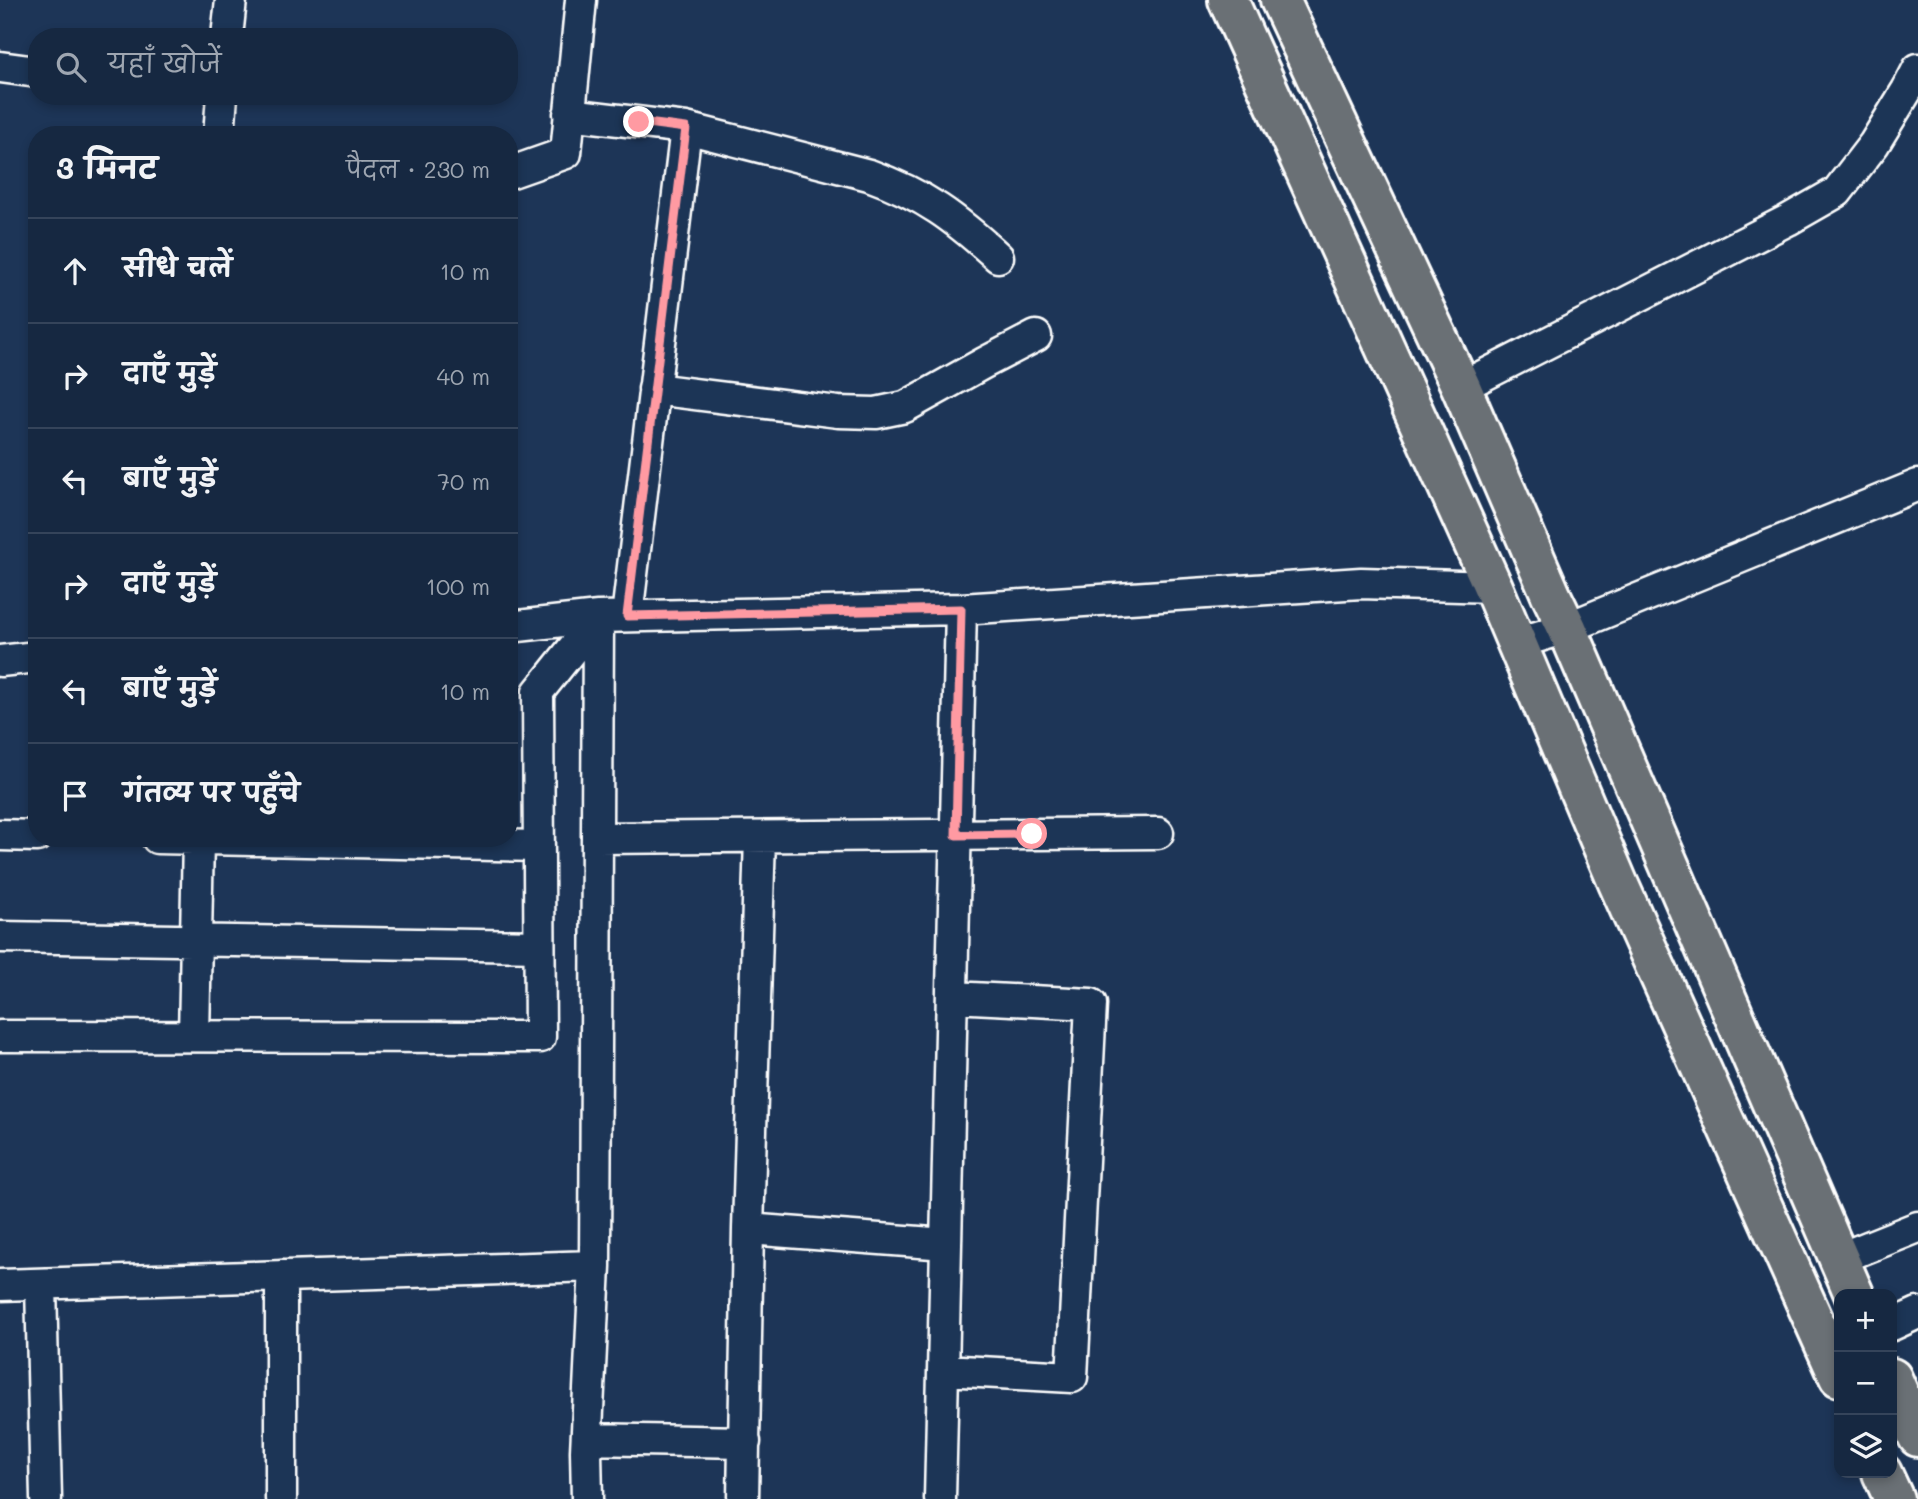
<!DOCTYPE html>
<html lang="hi">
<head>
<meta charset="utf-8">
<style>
  body { margin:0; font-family:Mali,"Playpen Sans Deva",sans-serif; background:#23344c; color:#f1f3f6 }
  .controls { position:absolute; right:21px; bottom:21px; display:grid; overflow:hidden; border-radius:14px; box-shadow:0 4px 10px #0003 }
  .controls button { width:63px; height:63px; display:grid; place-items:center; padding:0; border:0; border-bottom:2px solid #35445a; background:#162841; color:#f1f3f6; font:35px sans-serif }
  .stop { position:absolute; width:21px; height:21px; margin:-16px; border:5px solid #ff9aa2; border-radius:50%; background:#fff }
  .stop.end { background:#ff9aa2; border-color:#fff; box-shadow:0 2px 7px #0008 }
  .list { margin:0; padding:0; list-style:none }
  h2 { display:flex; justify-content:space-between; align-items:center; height:91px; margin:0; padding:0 28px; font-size:30px }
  h2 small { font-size:23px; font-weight:400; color:#9ea6b1 }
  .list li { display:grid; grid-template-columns:46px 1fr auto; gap:21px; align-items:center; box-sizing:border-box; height:105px; padding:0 28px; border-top:2px solid #35445a }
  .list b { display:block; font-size:26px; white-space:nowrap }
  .list em { font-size:23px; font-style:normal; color:#9ea6b1 }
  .icon { flex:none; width:38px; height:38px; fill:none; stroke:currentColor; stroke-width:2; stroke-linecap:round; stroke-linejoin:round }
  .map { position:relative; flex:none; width:1918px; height:1499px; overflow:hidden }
  .search { position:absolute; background:#162841; box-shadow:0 4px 10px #0003; left:28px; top:28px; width:490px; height:77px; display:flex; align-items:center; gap:18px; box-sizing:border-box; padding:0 24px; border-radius:28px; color:#9ea6b1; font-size:26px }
  .panel { position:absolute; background:#162841; box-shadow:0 4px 10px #0003; left:28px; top:126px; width:490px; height:721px; border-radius:28px }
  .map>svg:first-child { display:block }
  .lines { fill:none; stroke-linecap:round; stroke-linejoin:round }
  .minor-casing { stroke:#fff; stroke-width:35 }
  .primary-casing { stroke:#fff; stroke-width:44 }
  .minor { stroke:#1d3557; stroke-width:30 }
  .primary { stroke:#6b7074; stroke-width:38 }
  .route { stroke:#ff9aa2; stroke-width:9 }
</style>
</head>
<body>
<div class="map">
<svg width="1918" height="1499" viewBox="0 0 1918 1499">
  <rect width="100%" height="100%" fill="#1d3557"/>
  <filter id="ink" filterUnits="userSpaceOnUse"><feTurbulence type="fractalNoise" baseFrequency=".0143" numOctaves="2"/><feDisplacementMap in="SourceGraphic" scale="14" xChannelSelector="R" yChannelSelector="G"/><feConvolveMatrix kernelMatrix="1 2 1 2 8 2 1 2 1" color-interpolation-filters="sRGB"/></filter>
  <g filter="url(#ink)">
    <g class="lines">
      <g class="minor-casing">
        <path id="minor" d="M227 37 231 0
          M0 67 37 72
          M569 114 686 128 627 616
          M686 128 869 175C925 195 955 218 998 257
          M219 135 222 96
          M509 173 566 153 581 0
          M1461 387 1788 220 1837 192 1874 144 1907 90 1918 69
          M654 389 838 412 876 413 905 407 984 363 1036 336
          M509 627 598 617
          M1517 643 1567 628 1918 485
          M0 661 37 657
          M0 835 37 836
          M157 838 539 846
          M597 838 1158 833
          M0 937 539 946
          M0 1036 540 1037 538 692 598 617
          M194 1036 198 839
          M748 1229 946 1244
          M1838 1259 1918 1227
          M41 1284 46 1499
          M0 1285 595 1266
          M1892 1325 1918 1313
          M943 1370 1072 1377 1091 1004 952 997
          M587 1439 745 1442
          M281 1499V1276
          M587 1499 586 1451 595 1266 598 617 961 609 1361 583 1493 587
          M743 1499 748 1229 760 837
          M940 1499 961 609"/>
      </g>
      <g class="primary-casing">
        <path id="primary" d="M1228 0 1493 587 1618 883 1839 1377
          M1280 0 1461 387 1551 595 1567 628 1854 1294
          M1892 1378 1918 1437
          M1882 1473 1894 1499"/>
      </g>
      <use href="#minor" class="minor"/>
      <use href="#primary" class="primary"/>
    </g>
  </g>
  <g class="lines" filter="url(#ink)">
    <path class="route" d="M639 122 686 128 627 616 961 609 956 835 1032 834"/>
  </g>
</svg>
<div class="controls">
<button>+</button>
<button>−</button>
<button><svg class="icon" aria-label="layers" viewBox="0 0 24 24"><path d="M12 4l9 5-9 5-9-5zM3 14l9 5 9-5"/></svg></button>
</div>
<div class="stop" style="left:1032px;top:834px"></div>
<div class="stop end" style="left:639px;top:122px"></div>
<div class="search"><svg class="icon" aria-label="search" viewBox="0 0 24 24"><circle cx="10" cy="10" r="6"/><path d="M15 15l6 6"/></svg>यहाँ खोजें</div>
<section class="panel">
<h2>3 मिनट<small>पैदल · 230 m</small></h2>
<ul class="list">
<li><svg class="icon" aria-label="ahead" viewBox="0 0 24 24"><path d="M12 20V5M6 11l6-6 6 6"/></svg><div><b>सीधे चलें</b></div><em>10 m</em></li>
<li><svg class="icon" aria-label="right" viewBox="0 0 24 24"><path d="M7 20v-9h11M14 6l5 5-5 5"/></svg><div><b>दाएँ मुड़ें</b></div><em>40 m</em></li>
<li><svg class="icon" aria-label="left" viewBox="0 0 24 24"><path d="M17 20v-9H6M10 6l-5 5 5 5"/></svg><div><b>बाएँ मुड़ें</b></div><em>70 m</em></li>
<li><svg class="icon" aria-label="right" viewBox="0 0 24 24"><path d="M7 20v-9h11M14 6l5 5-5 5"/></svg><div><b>दाएँ मुड़ें</b></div><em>100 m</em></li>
<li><svg class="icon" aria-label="left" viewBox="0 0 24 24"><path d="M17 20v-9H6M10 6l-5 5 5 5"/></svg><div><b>बाएँ मुड़ें</b></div><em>10 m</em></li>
<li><svg class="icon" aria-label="arrive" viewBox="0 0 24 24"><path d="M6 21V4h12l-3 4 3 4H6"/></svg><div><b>गंतव्य पर पहुँचे</b></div></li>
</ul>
</section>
</div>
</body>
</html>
